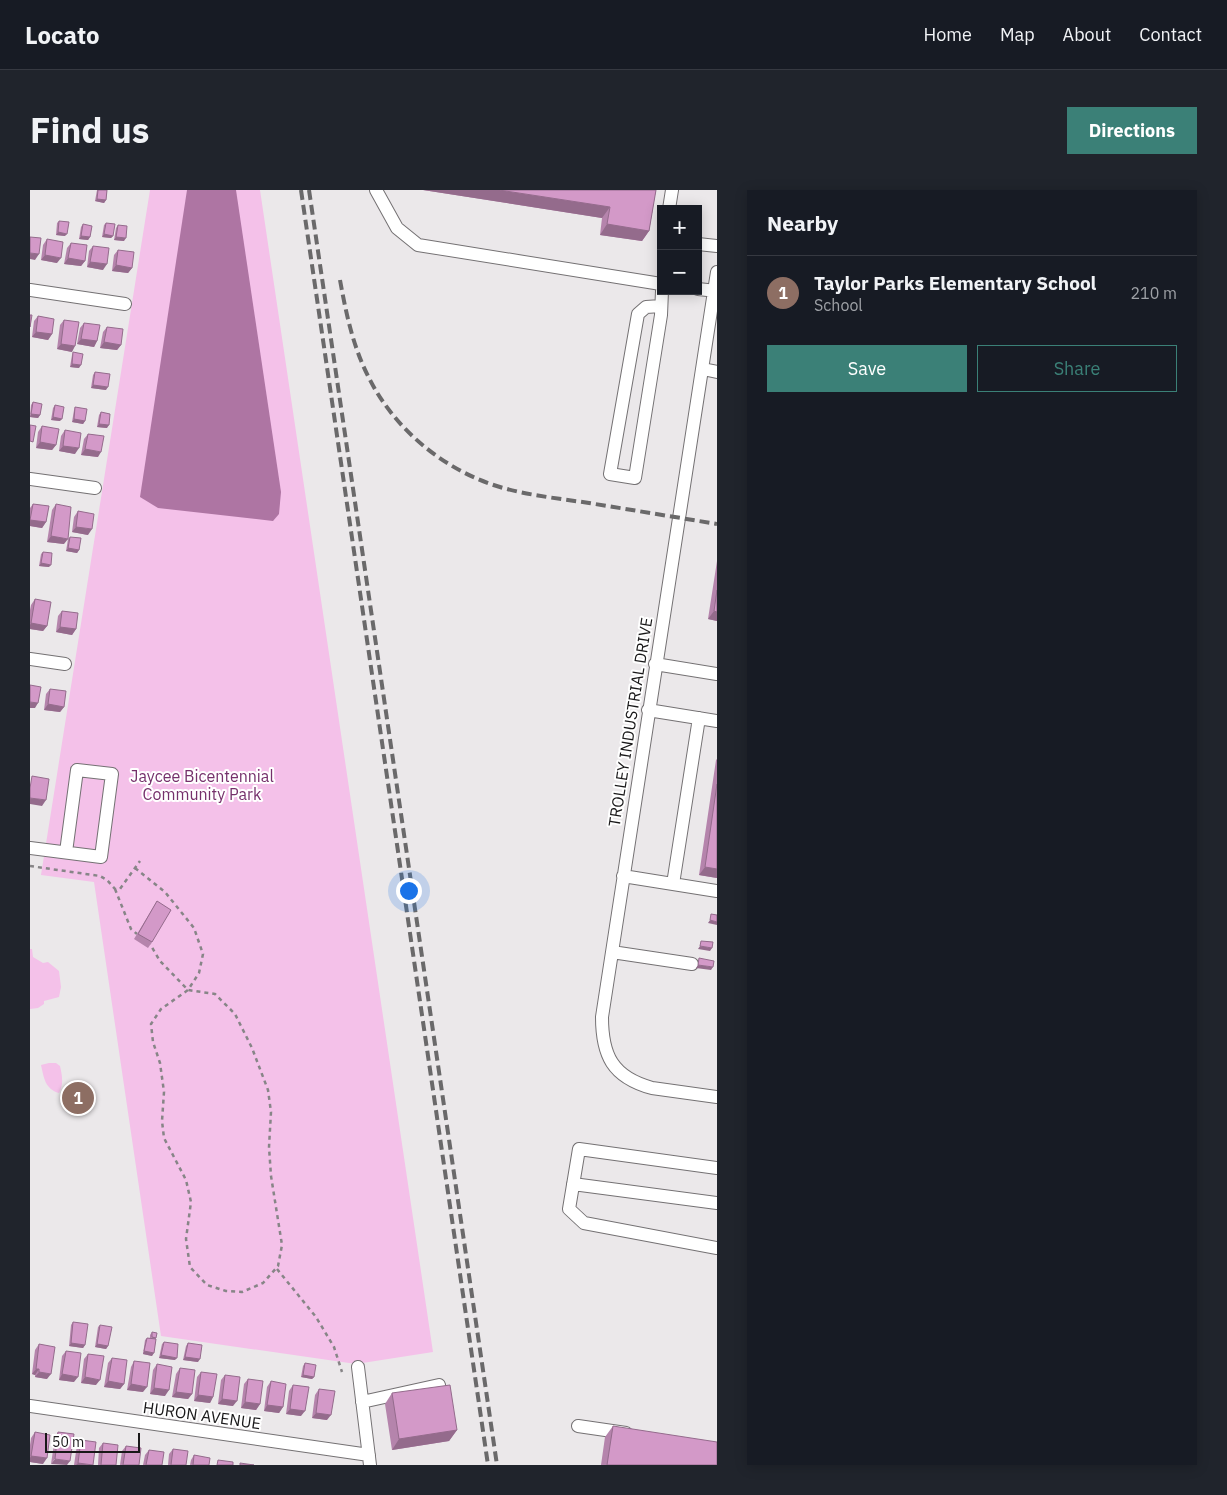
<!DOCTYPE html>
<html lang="en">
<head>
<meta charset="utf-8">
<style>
  body { margin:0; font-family:"IBM Plex Sans",sans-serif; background:#20242c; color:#f1f3f6 }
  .controls { position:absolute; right:15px; top:15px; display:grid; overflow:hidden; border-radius:0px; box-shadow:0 2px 12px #0003 }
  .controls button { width:45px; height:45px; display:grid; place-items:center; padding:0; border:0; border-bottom:1px solid #363941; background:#171b24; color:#f1f3f6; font:25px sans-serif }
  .scale { position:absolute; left:15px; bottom:12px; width:95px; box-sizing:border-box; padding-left:5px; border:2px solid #191819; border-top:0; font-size:14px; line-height:18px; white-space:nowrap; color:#191819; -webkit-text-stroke:4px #fff; paint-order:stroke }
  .you { position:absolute; left:378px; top:700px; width:18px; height:18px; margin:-12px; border:4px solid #fff; border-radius:50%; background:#1a73e8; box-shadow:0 0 0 8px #1a73e833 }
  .badge { display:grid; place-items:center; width:32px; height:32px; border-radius:50%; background:#3b8077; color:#fff; font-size:16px; font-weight:700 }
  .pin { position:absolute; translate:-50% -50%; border:2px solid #fff; box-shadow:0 1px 5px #0006 }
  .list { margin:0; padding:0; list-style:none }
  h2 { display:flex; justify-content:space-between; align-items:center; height:65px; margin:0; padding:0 20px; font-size:21px }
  h2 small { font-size:16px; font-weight:400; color:#9ea1a6 }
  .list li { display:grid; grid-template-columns:32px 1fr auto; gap:15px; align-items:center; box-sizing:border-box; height:75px; padding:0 20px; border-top:1px solid #363941 }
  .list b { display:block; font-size:19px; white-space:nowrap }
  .list p { margin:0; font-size:16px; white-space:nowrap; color:#9ea1a6 }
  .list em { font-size:16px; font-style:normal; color:#9ea1a6 }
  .actions { display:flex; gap:10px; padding:15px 20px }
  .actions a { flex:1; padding:11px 0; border:1px solid #3b8077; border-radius:0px; text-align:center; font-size:18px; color:#3b8077 }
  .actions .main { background:#3b8077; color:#fff }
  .map { position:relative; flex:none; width:687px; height:1275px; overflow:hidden; border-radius:0px }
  header { display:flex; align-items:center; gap:30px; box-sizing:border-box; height:70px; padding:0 25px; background:#171b24; border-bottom:1px solid #363941 }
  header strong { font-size:24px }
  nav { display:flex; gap:28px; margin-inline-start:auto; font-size:18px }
  .intro { display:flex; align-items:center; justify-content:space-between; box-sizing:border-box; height:120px; padding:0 30px }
  h1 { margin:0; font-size:35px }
  .button { padding:12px 22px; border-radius:0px; background:#3b8077; color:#fff; font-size:18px; font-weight:700 }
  main { display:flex; gap:30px; padding:0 30px }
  aside { flex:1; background:#171b24; border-radius:0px; box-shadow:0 2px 12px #0003 }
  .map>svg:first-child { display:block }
  .green { fill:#f4c1e9 }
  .water { fill:#ae75a3 }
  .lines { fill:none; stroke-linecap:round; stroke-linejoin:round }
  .minor-casing { stroke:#747173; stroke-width:14 }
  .path { stroke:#878587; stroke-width:2.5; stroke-dasharray:4 4; stroke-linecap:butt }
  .minor { stroke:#fff; stroke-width:12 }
  .rail { stroke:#6a696a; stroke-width:4; stroke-dasharray:10 5; stroke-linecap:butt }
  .wall { fill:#b584ac }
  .shaded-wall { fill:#946b8c }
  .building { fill:#d399c8; stroke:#946b8c }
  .labels { text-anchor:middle; stroke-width:4; stroke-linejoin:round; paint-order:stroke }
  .street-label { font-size:16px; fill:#191819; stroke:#fff }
  .park-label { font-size:16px; fill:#75306b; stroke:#fff }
</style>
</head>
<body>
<header>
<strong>Locato</strong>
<nav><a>Home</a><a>Map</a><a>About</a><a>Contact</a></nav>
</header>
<div class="intro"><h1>Find us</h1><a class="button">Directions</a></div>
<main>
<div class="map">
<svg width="687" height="1275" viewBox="0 0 687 1275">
  <rect width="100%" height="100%" fill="#ebe8ea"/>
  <path class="green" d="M120 0H230L403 1162 326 1174 131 1146 64 692 11 685Z
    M0 759H2L3 767 13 773 18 772 29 781 31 797 29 807 14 811V814L8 818 0 819Z
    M19 873H26L30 876C32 885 34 894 29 903 15 899 14 888 11 875Z"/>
  <path class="water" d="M157 0H206L251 302 249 324 243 331 128 318 110 307Z"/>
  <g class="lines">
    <g class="minor-casing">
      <path id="minor" d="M346 0 367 38 388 55 631 94
        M639 19 642 0
        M668 54 687 56
        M687 82 572 827C572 865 582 887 622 898L687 907
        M668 99 687 101
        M0 100 95 114
        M631 116 616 117 608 124 580 284 605 288 631 125 632 101
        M673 179 687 182
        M0 289 65 298
        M0 469 35 474
        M625 474 687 484
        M618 520 687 531
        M0 658 71 667 82 584 47 580 36 662
        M593 686 687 701
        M643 694 669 528
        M582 762 662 774
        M687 978 549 959 539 1019 554 1033 687 1058
        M543 994 687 1013
        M328 1177 340 1275
        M332 1212 409 1195
        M0 1216 339 1265
        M548 1236 596 1243"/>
    </g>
    <path class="path" d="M0 676 70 686 77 690 85 699H90L110 671
      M105 678 135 702 164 738 173 764 169 783 158 800 131 819 121 834 123 852 130 873 134 902 132 931 134 948 156 990 161 1012 156 1049 160 1077 177 1095 196 1101 212 1102 233 1093 248 1076 252 1055 241 986 239 957 241 922 238 900 222 858 205 824 185 804 158 800 130 771 120 754
      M85 699 101 739 107 744
      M247 1079 286 1127 304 1157 312 1182"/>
    <use href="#minor" class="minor"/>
    <path class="rail" d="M271 0 458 1275
      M279 0 467 1275
      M310 90C316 123 323 157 339 188 366 242 419 284 477 299 504 306 532 309 559 313 602 320 645 327 687 334"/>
  </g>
  <path class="wall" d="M67 0H77L76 10 74 13 65 11Z
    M393 0H626L619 41 612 51 570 45 572 28Z
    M29 31 35 46 26 45 27 33Z
    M76 33 83 46 81 48 72 47 74 35Z
    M53 34 60 47 58 50 49 49 51 37Z
    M88 35 94 51 84 50 86 38Z
    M17 49 27 73 11 70 13 55Z
    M41 53 55 71 51 76 34 74 37 58Z
    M63 56 73 80 57 77 59 61Z
    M88 60 102 78 98 83 82 81 84 65Z
    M8 126 22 144 18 150 2 147 4 131Z
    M34 130 42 162 27 159 30 135Z
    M54 133 67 151 64 157 47 154 50 138Z
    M77 137 91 155 87 160 70 158 73 142Z
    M43 162 49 178 40 177 42 165Z
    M65 182 76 200 61 198 63 185Z
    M3 212 10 225 8 228 0 227 1 215Z
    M25 215 30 231 21 230 23 218Z
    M45 217 55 231 53 234 42 232 44 220Z
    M71 222 77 238 67 237 69 225Z
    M12 236 26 255 22 260 6 258 8 242Z
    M35 240 45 264 29 261 31 246Z
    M58 244 68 267 51 265 54 249Z
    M3 314 16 332 12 338 0 336V318Z
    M26 314 34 354 17 352 22 320Z
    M48 321 58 345 42 342 44 327Z
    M40 347 49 360 47 363 36 361 38 349Z
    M13 362 19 377 9 376 11 364Z
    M687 371V431L678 429Z
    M5 409 17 436 13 441 0 439V420L1 415Z
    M32 421 46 439 42 445 26 442 28 426Z
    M20 499 34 517 30 522 14 520 16 504Z
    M687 569V688L669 685 686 570Z
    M127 711 122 752 118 758 104 749Z
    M43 1132 55 1155 53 1158 39 1156 41 1135Z
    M70 1135 78 1156 76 1159 65 1157 68 1137Z
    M122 1142 126 1148 122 1166 113 1164 115 1150 117 1148H120V1145Z
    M134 1152 145 1170 129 1168 132 1154Z
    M158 1153 168 1172 153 1170 156 1156Z
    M9 1154 17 1189 5 1187V1185L2 1184 5 1160Z
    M36 1161 44 1192 29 1190 32 1166Z
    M58 1164 66 1195 51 1193 54 1169Z
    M82 1168 94 1194 90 1199 74 1197 78 1173Z
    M104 1171 113 1202 97 1200 101 1177Z
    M275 1173 284 1187 282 1189 271 1187 273 1176Z
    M127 1174 135 1206 120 1204 123 1180Z
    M150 1178 162 1204 158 1209 142 1207 146 1184Z
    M171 1182 183 1207 180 1213 164 1211 167 1187Z
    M195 1185 203 1216 188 1214 191 1190Z
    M218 1189 230 1214 226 1220 211 1218 214 1194Z
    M241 1191 253 1217 249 1223 234 1221 237 1197Z
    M263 1195 271 1226 256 1224 259 1201Z
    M289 1199 297 1230 282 1228 285 1205Z
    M362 1203 427 1240 419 1251 362 1260 355 1214Z
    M583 1236 687 1275H571L575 1247Z
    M5 1242 13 1274 0 1272V1255L1 1248Z
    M28 1242 44 1244 21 1274 25 1247Z
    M51 1250 63 1275H44L47 1255Z
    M73 1253 86 1275H68L69 1258Z
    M96 1256 109 1275H90L92 1261Z
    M143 1259 156 1275H138L139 1264Z
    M119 1260 132 1275H113L115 1265Z
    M164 1265 179 1275H160L161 1270Z"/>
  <path class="shaded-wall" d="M393 0H469L580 17 572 28Z
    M67 9 76 10 74 13 65 11Z
    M577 34 619 41 612 51 570 45Z
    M28 42 37 44 35 46 26 45Z
    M74 44 83 46 81 48 72 47Z
    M51 46 60 47 58 50 49 49Z
    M86 47 96 48 94 51 84 50Z
    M0 63 9 64 5 70 0 69Z
    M15 65 31 68 27 73 11 70Z
    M38 68 55 71 51 76 34 74Z
    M60 72 77 74 73 80 57 77Z
    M86 75 102 78 98 83 82 81Z
    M6 142 22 144 18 150 2 147Z
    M51 149 67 151 64 157 47 154Z
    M74 152 91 155 87 160 70 158Z
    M31 154 45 156 42 162 27 159Z
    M42 174 51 175 49 178 40 177Z
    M63 195 78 197 76 200 61 198Z
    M1 224 10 225 8 228 0 227Z
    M23 227 32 229 30 231 21 230Z
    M44 229 55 231 53 234 42 232Z
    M69 234 79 235 77 238 67 237Z
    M10 252 26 255 22 260 6 258Z
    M33 256 49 258 45 264 29 261Z
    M55 259 71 262 68 267 51 265Z
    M0 330 16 332 12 338 0 336Z
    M46 337 62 339 58 345 42 342Z
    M21 346 38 349 34 354 17 352Z
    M38 358 49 360 47 363 36 361Z
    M11 373 21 375 19 377 9 376Z
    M684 421 687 422V431L678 429Z
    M1 433 17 436 13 441 0 439V435Z
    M30 437 46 439 42 445 26 442Z
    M0 512 8 513 5 518H0Z
    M18 514 34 517 30 522 14 520Z
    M0 608 16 610 12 616 0 614Z
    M675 677 687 679V688L669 685Z
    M680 730 687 732V735L678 733Z
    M670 756 682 758 680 761 668 759Z
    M668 775 683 777 681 780 666 778Z
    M41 1153 55 1155 53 1158 39 1156Z
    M67 1154 78 1156 76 1159 65 1157Z
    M114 1161 124 1163 122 1166 113 1164Z
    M131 1165 147 1168 145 1170 129 1168Z
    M155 1167 170 1169 168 1172 153 1170Z
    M6 1179H9L5 1185 2 1184Z
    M9 1182 21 1184 17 1189 5 1187Z
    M32 1184 48 1187 44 1192 29 1190Z
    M273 1185 284 1187 282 1189 271 1187Z
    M55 1187 70 1190 66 1195 51 1193Z
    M78 1191 94 1194 90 1199 74 1197Z
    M101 1194 117 1197 113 1202 97 1200Z
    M124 1198 139 1200 135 1206 120 1204Z
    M146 1202 162 1204 158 1209 142 1207Z
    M168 1205 183 1207 180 1213 164 1211Z
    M192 1209 207 1211 203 1216 188 1214Z
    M215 1212 230 1214 226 1220 211 1218Z
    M237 1215 253 1217 249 1223 234 1221Z
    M260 1219 275 1221 271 1226 256 1224Z
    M286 1223 301 1225 297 1230 282 1228Z
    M427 1240 419 1251 362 1260 369 1249Z
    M1 1266 17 1268 13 1274 0 1272V1268Z
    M25 1269 40 1271 37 1275 21 1274Z
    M48 1273 61 1275H46Z"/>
  <path class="building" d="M68 0H77L76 10 67 9Z
    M469 0H626L619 41 577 34 580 17Z
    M29 31 39 32 37 44 28 42Z
    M76 33 85 34 83 46 74 44Z
    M53 34 62 36 60 47 51 46Z
    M88 35 97 36 96 48 86 47Z
    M0 47 11 48 9 64 0 63Z
    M17 49 33 52 31 68 15 65Z
    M41 53 57 55 55 71 38 68Z
    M63 56 79 58 77 74 60 72Z
    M88 60 104 62 102 78 86 75Z
    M0 125H2L0 137Z
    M8 126 24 129 22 144 6 142Z
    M34 130 49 132 45 156 31 154Z
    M54 133 70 135 67 151 51 149Z
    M77 137 93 139 91 155 74 152Z
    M43 162 53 164 51 175 42 174Z
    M65 182 80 184 78 197 63 195Z
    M3 212 12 214 10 225 1 224Z
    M25 215 34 217 32 229 23 227Z
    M45 217 57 219 55 231 44 229Z
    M71 222 80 224 79 235 69 234Z
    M0 235 6 236 3 252 0 251Z
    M12 236 29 239 26 255 10 252Z
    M35 240 51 243 49 258 33 256Z
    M58 244 74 246 71 262 55 259Z
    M3 314 19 316 16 332 0 330Z
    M26 314 41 317 38 349 21 346Z
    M48 321 64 324 62 339 46 337Z
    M40 347 51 348 49 360 38 358Z
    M13 362 22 363 21 375 11 373Z
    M687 400V422L684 421Z
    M5 409 21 412 17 436 1 433Z
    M32 421 48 423 46 439 30 437Z
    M0 495 11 497 8 513 0 512Z
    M20 499 36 501 34 517 18 514Z
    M2 586 19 589 16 610 0 608V598Z
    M687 594V679L675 677Z
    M127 711 141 720 122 752 108 744Z
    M681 724 687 725V732L680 730Z
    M671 751 683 752 682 758 670 756Z
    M669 768 684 771 683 777 668 775Z
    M43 1132 58 1134 55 1155 41 1153Z
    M70 1135 82 1137 78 1156 67 1154Z
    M122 1142 127 1143 126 1148 122 1147Z
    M117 1148 126 1149 124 1163 114 1161Z
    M134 1152 148 1154 147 1168 131 1165Z
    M158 1153 172 1155 170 1169 155 1167Z
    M9 1154 25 1157 21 1184 9 1182V1179H6Z
    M36 1161 51 1163 48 1187 32 1184Z
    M58 1164 74 1166 70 1190 55 1187Z
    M82 1168 97 1170 94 1194 78 1191Z
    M104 1171 120 1173 117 1197 101 1194Z
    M275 1173 286 1175 284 1187 273 1185Z
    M127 1174 142 1177 139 1200 124 1198Z
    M150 1178 165 1180 162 1204 146 1202Z
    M171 1182 187 1184 183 1207 168 1205Z
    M195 1185 210 1187 207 1211 192 1209Z
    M218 1189 233 1191 230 1214 215 1212Z
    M241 1191 256 1194 253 1217 237 1215Z
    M263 1195 279 1197 275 1221 260 1219Z
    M420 1195 427 1240 369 1249 362 1203Z
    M289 1199 305 1201 301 1225 286 1223Z
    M583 1236 687 1252V1275H577Z
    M5 1242 20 1245 17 1268 1 1266Z
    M28 1242 44 1244 40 1271 25 1269Z
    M51 1250 66 1252 63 1275 48 1273Z
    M73 1253 88 1255 86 1275H71Z
    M96 1256 111 1258 109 1275H93Z
    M143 1259 158 1261 156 1275H141Z
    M119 1260 134 1262 132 1275H116Z
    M164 1265 180 1268 179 1275H163Z
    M188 1270 203 1272V1275H187Z
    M210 1273 224 1275H210Z"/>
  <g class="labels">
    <g class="street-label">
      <text transform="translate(600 532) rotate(-81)" y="6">TROLLEY INDUSTRIAL DRIVE</text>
      <text transform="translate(172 1225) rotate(8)" y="6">HURON AVENUE</text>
    </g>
    <g class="park-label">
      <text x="172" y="592">Jaycee Bicentennial<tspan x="172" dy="18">Community Park</tspan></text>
    </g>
  </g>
</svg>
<div class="controls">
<button>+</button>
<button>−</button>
</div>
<div class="scale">50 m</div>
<div class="you"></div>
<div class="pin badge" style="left:48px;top:908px;background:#8d6e63">1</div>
</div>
<aside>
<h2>Nearby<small></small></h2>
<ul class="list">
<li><span class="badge" style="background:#8d6e63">1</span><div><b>Taylor Parks Elementary School</b><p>School</p></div><em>210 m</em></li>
</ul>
<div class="actions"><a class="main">Save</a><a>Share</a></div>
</aside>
</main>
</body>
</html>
